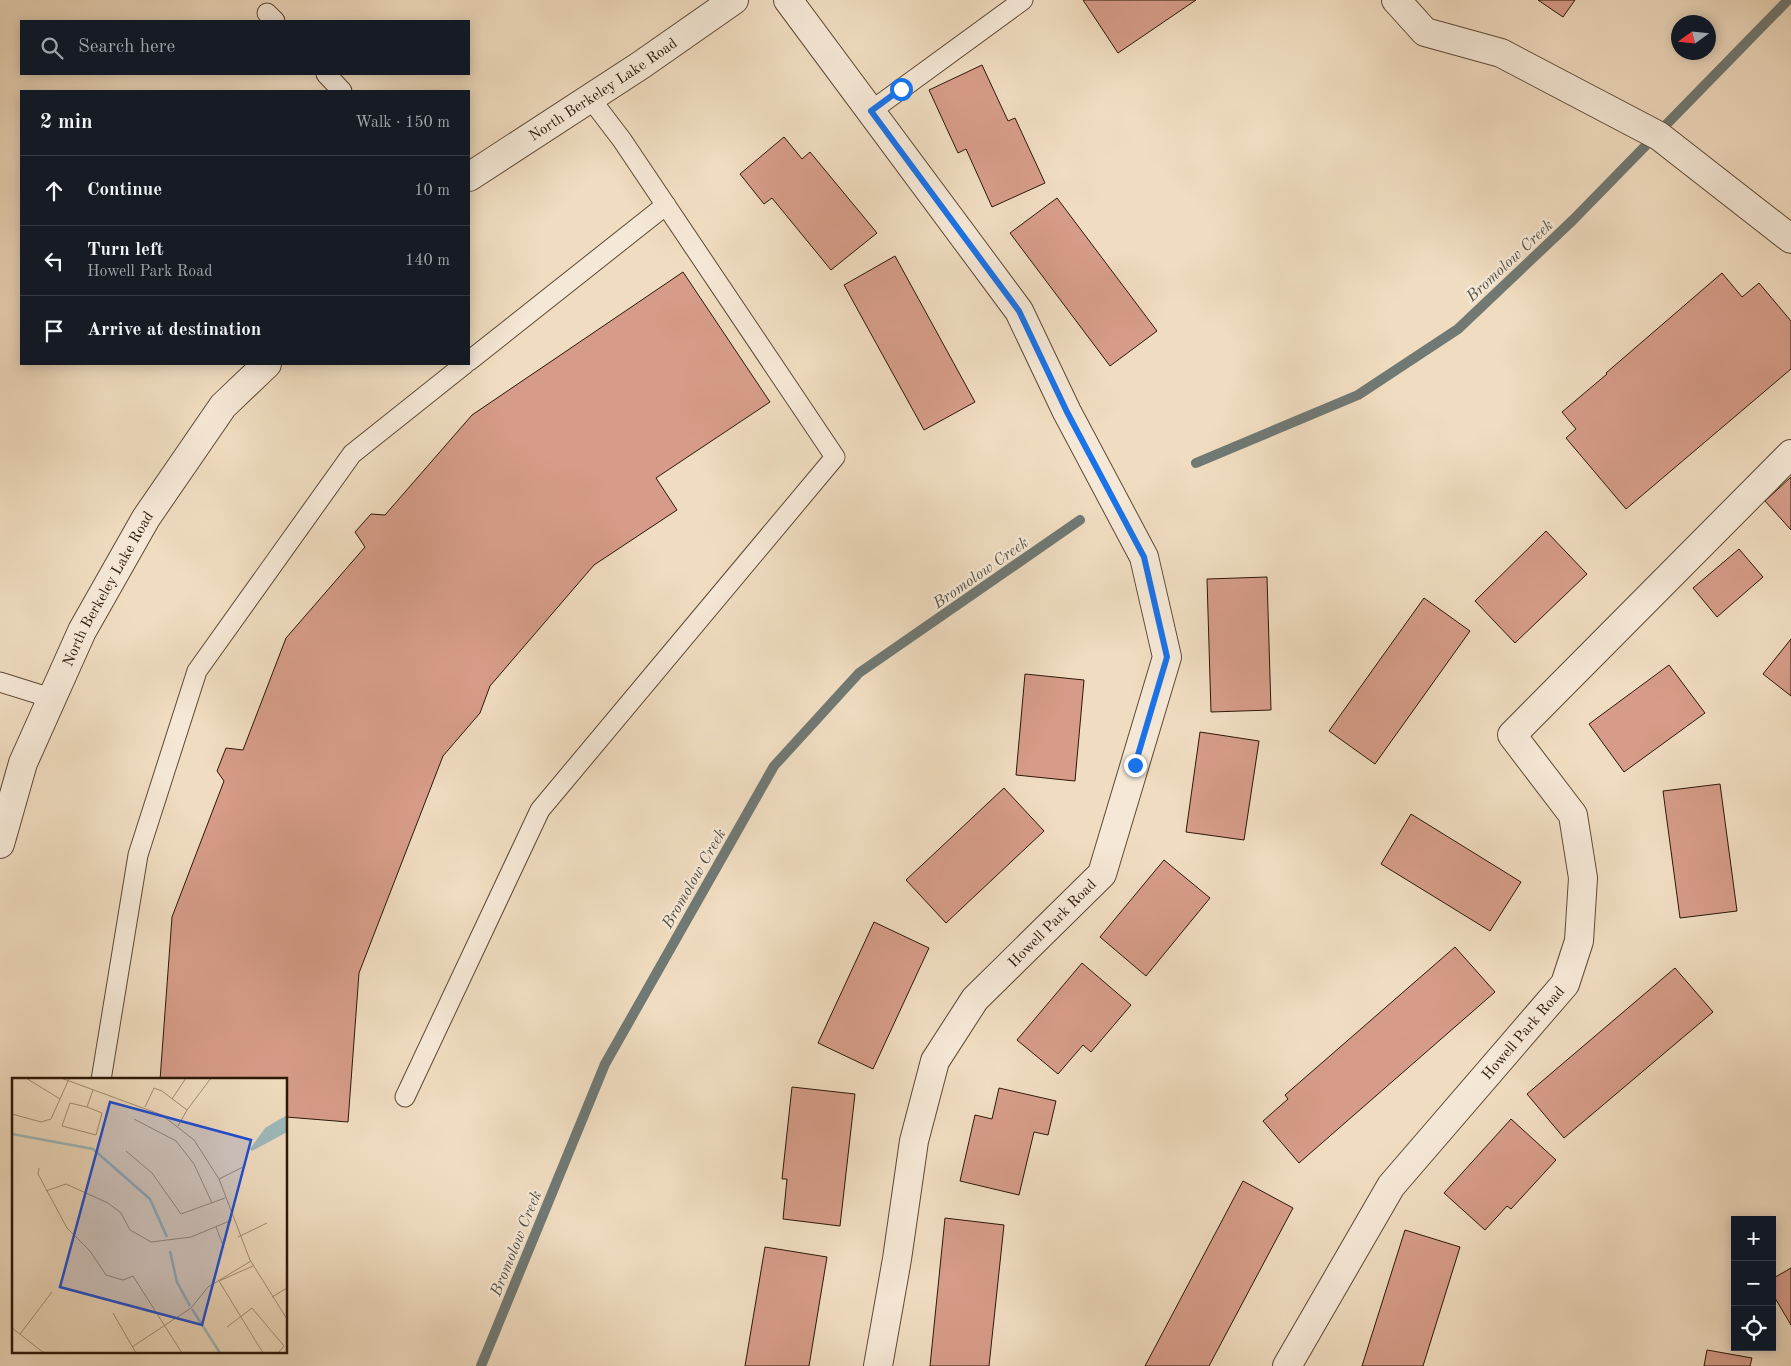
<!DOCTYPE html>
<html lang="en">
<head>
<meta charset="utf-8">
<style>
  body { margin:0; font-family:"Old Standard TT",serif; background:#20242c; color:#f1f3f6 }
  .controls { position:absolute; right:15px; bottom:15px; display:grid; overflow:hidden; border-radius:0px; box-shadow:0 2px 12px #0003 }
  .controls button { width:45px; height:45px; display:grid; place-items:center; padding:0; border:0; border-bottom:1px solid #363941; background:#171b24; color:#f1f3f6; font:25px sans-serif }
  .compass { position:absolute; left:1671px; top:15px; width:45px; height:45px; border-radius:50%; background:#171b24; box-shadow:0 2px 12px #0003; rotate:255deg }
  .stop { position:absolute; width:15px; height:15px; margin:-11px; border:4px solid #1a73e8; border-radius:50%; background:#fff }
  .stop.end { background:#1a73e8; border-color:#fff; box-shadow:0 1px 5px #0008 }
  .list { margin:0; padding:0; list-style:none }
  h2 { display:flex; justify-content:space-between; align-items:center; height:65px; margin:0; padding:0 20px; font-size:21px }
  h2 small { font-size:16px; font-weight:400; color:#9ea1a6 }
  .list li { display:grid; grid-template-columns:32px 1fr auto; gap:15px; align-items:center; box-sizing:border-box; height:70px; padding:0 20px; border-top:1px solid #363941 }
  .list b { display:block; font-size:19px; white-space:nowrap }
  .list p { margin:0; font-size:16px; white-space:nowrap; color:#9ea1a6 }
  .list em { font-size:16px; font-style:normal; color:#9ea1a6 }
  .icon { flex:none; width:28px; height:28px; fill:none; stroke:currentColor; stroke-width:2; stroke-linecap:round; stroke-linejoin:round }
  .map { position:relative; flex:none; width:1791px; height:1366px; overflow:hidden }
  .search { position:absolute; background:#171b24; box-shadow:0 2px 12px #0003; left:20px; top:20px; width:450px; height:55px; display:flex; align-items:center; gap:12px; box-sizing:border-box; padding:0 18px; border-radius:0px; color:#9ea1a6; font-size:19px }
  .panel { position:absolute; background:#171b24; box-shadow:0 2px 12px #0003; left:20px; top:90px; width:450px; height:275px; border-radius:0px }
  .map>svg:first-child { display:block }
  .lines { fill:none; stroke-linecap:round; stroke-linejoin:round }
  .stream { stroke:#707974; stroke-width:10 }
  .building { fill:#d69c89; stroke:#2c1807 }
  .service-casing { stroke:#5d4935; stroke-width:21 }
  .minor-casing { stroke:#5d4935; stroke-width:30 }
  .tertiary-casing { stroke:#5d4935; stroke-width:30 }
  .service { stroke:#f5e8d6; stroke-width:19 }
  .minor { stroke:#f5e8d6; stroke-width:28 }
  .tertiary { stroke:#f5e8d6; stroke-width:28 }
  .route { stroke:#1a73e8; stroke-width:6 }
  .labels { text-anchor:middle; stroke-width:4.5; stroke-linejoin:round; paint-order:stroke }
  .street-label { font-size:15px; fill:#2c1807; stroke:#f5e8d6 }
  .water-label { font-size:16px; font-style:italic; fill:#545046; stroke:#f5e8d6 }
  .inset-river { fill:none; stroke:#9eb9bc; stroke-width:2.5 }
  .inset-road { fill:none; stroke:#a28e76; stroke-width:1 }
  .view { fill:#1d4ed8; fill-opacity:0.15; stroke:#1d4ed8; stroke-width:2.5 }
  .inset-edge { fill:none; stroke:#2c1807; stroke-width:2.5 }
</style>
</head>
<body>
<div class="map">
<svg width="1791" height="1366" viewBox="0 0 1791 1366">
  <rect width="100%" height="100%" fill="#f0dcc0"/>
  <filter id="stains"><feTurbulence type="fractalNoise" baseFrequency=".004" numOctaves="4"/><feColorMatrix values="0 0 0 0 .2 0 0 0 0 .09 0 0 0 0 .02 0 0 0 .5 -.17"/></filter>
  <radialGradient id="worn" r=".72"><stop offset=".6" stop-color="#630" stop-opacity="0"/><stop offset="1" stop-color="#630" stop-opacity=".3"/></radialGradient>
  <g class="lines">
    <path class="stream" d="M1196 463 1358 395 1458 329 1573 220 1788 0
      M481 1366 605 1064 774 766 859 673 1080 520"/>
  </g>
  <path class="building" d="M1083 0H1196L1118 53Z
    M1538 0H1575L1563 17Z
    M982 65 1008 121 1015 118 1045 183 992 207 966 149 958 153 929 90Z
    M784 137 802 159 810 152 877 233 831 270 772 198 764 204 740 174Z
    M1057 198 1157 331 1110 366 1010 233Z
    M895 256 975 402 924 430 844 285Z
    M683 272 770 402 656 478 677 510 594 565 490 686 480 713 443 756 359 973 348 1122 286 1117V1080H160L172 917 224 781 217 771 226 748 243 750 286 638 365 547 355 532 371 514 385 515 472 415Z
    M1722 273 1742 297 1759 283 1791 321V369L1626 509 1566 438 1576 429 1562 412 1607 374 1606 373Z
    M1791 477V530L1765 501Z
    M1546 531 1587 574 1515 643 1475 601Z
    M1739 549 1763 577 1717 617 1693 588Z
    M1267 577 1271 710 1211 712 1207 579Z
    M1424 598 1470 631 1375 764 1329 731Z
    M1791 639V696L1763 674Z
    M1669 665 1705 713 1624 772 1589 724Z
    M1025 674 1084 680 1075 781 1016 775Z
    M1200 732 1259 741 1244 840 1186 832Z
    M1720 784 1737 911 1680 918 1663 791Z
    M1004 788 1044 831 946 923 906 880Z
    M1411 814 1521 882 1490 931 1381 864Z
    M1164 860 1210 898 1146 976 1100 937Z
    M874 922 929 948 873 1069 818 1043Z
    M1455 947 1495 992 1299 1163 1263 1121 1288 1099 1285 1095Z
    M1082 963 1131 1005 1091 1052 1083 1045 1058 1074 1017 1040Z
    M1675 968 1713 1012 1564 1138 1527 1094Z
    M792 1087 855 1094 840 1226 783 1219 787 1179H782Z
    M999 1088 1056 1101 1048 1135 1034 1132 1019 1195 960 1181 975 1115 992 1119Z
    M1511 1119 1556 1160 1511 1209 1507 1206 1485 1230 1444 1193Z
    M1243 1181 1293 1208 1209 1366H1145Z
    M945 1218 1004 1225 989 1366H930Z
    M1405 1230 1460 1247 1423 1366H1362Z
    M765 1247 827 1257 809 1366H745Z
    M1791 1268V1325L1772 1293V1279Z
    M1707 1350 1752 1358 1750 1366H1704Z"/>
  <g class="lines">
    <g class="service-casing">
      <path id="service" d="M267 13 275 21
        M326 74 342 91
        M871 111 1023 0
        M469 361 666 205
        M0 682 51 698
        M101 1080 138 855 197 671 352 454 465 364
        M405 1097 540 810 835 457 622 140 590 98"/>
    </g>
    <g class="minor-casing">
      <g id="minor">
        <path d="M788 0 1019 311 1067 412 1144 557 1167 657 1102 874 975 999 935 1061 914 1141 897 1259 878 1366"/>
        <path d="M1396 0 1425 32 1501 53 1659 136 1791 239"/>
        <path id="s1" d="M1287 1366 1391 1186 1565 984 1579 941 1583 878 1573 815 1512 735 1791 454"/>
      </g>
    </g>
    <g class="tertiary-casing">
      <g id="tertiary">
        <path id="s2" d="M469 177 641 65 734 0"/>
        <path id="s3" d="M0 844 23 763 82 631 146 518 223 406 267 364"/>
      </g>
    </g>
    <use href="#service" class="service"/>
    <use href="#minor" class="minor"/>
    <use href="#tertiary" class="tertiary"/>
  </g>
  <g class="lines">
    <path class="route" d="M901 89 871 111 1019 311 1067 412 1144 557 1167 657 1135 765"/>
  </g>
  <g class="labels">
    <g class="street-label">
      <text dy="5" stroke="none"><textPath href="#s2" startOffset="160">North Berkeley Lake Road</textPath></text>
      <text dy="5" stroke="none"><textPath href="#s3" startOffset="278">North Berkeley Lake Road</textPath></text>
      <text transform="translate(1052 923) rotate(-45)" y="5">Howell Park Road</text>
      <text dy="5" stroke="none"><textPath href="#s1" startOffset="410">Howell Park Road</textPath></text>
    </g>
    <g class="water-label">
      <text transform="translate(1509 260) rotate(-43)" y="6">Bromolow Creek</text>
      <text transform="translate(980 572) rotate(-35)" y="6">Bromolow Creek</text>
      <text transform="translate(693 878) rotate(-60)" y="6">Bromolow Creek</text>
      <text transform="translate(515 1243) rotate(-68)" y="6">Bromolow Creek</text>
    </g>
  </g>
  <g transform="translate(12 1078)">
    <rect width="275" height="275" fill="#f0dcc0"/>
    <path d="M275 37V54L240 73 238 71 253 50Z" fill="#9eb9bc"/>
    <path class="inset-river" d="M0 56 81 71 138 121 155 159M158 173 165 204 178 228M180 231 208 275"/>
    <path class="inset-road" d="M49 0 150 37 182 62 207 101 238 182 275 241M48 21 57 1M160 21 174 0M75 29 58 25 50 48 84 57 90 35 75 29 81 12M133 29 142 10 150 13 175 32 166 48M175 32 199 0M0 36 29 44 39 41 48 21 14 0M122 41 164 63 182 86 200 125M114 73 140 95 169 136 213 120M27 90 26 96 55 150 78 173 94 197 111 202 121 198 170 275M207 101 231 89M34 113 54 106 96 125 109 135 118 152 139 164 179 159 220 142M204 149 212 170M226 159 255 145M207 203 251 275M207 203 241 188M260 219 275 210M101 235 124 275M215 249 240 230 272 268 266 275M0 250 32 275M8 256 40 214M120 269 179 230 196 209 239 183"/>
    <path class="view" d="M98 24 239 62 190 247 48 209Z"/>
    <rect width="275" height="275" class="inset-edge"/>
  </g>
  <rect width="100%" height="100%" filter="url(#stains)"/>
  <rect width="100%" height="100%" fill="url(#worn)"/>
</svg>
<div class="controls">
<button>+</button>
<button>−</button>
<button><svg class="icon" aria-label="locate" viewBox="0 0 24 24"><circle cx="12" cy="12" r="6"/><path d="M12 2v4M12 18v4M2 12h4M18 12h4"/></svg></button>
</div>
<svg class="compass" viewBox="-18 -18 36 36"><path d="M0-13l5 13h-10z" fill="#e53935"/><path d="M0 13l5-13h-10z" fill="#9ea1a6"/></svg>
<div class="stop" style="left:901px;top:89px"></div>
<div class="stop end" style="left:1135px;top:765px"></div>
<div class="search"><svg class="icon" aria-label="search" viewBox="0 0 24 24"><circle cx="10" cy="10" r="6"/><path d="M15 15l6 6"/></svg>Search here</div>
<section class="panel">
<h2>2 min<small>Walk · 150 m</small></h2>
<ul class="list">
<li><svg class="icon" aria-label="ahead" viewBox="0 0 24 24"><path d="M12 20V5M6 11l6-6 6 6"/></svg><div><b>Continue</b></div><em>10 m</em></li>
<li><svg class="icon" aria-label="left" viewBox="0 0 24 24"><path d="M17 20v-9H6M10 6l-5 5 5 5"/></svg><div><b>Turn left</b><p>Howell Park Road</p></div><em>140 m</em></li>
<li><svg class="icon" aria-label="arrive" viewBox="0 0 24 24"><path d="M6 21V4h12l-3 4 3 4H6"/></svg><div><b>Arrive at destination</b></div></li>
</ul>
</section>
</div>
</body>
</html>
